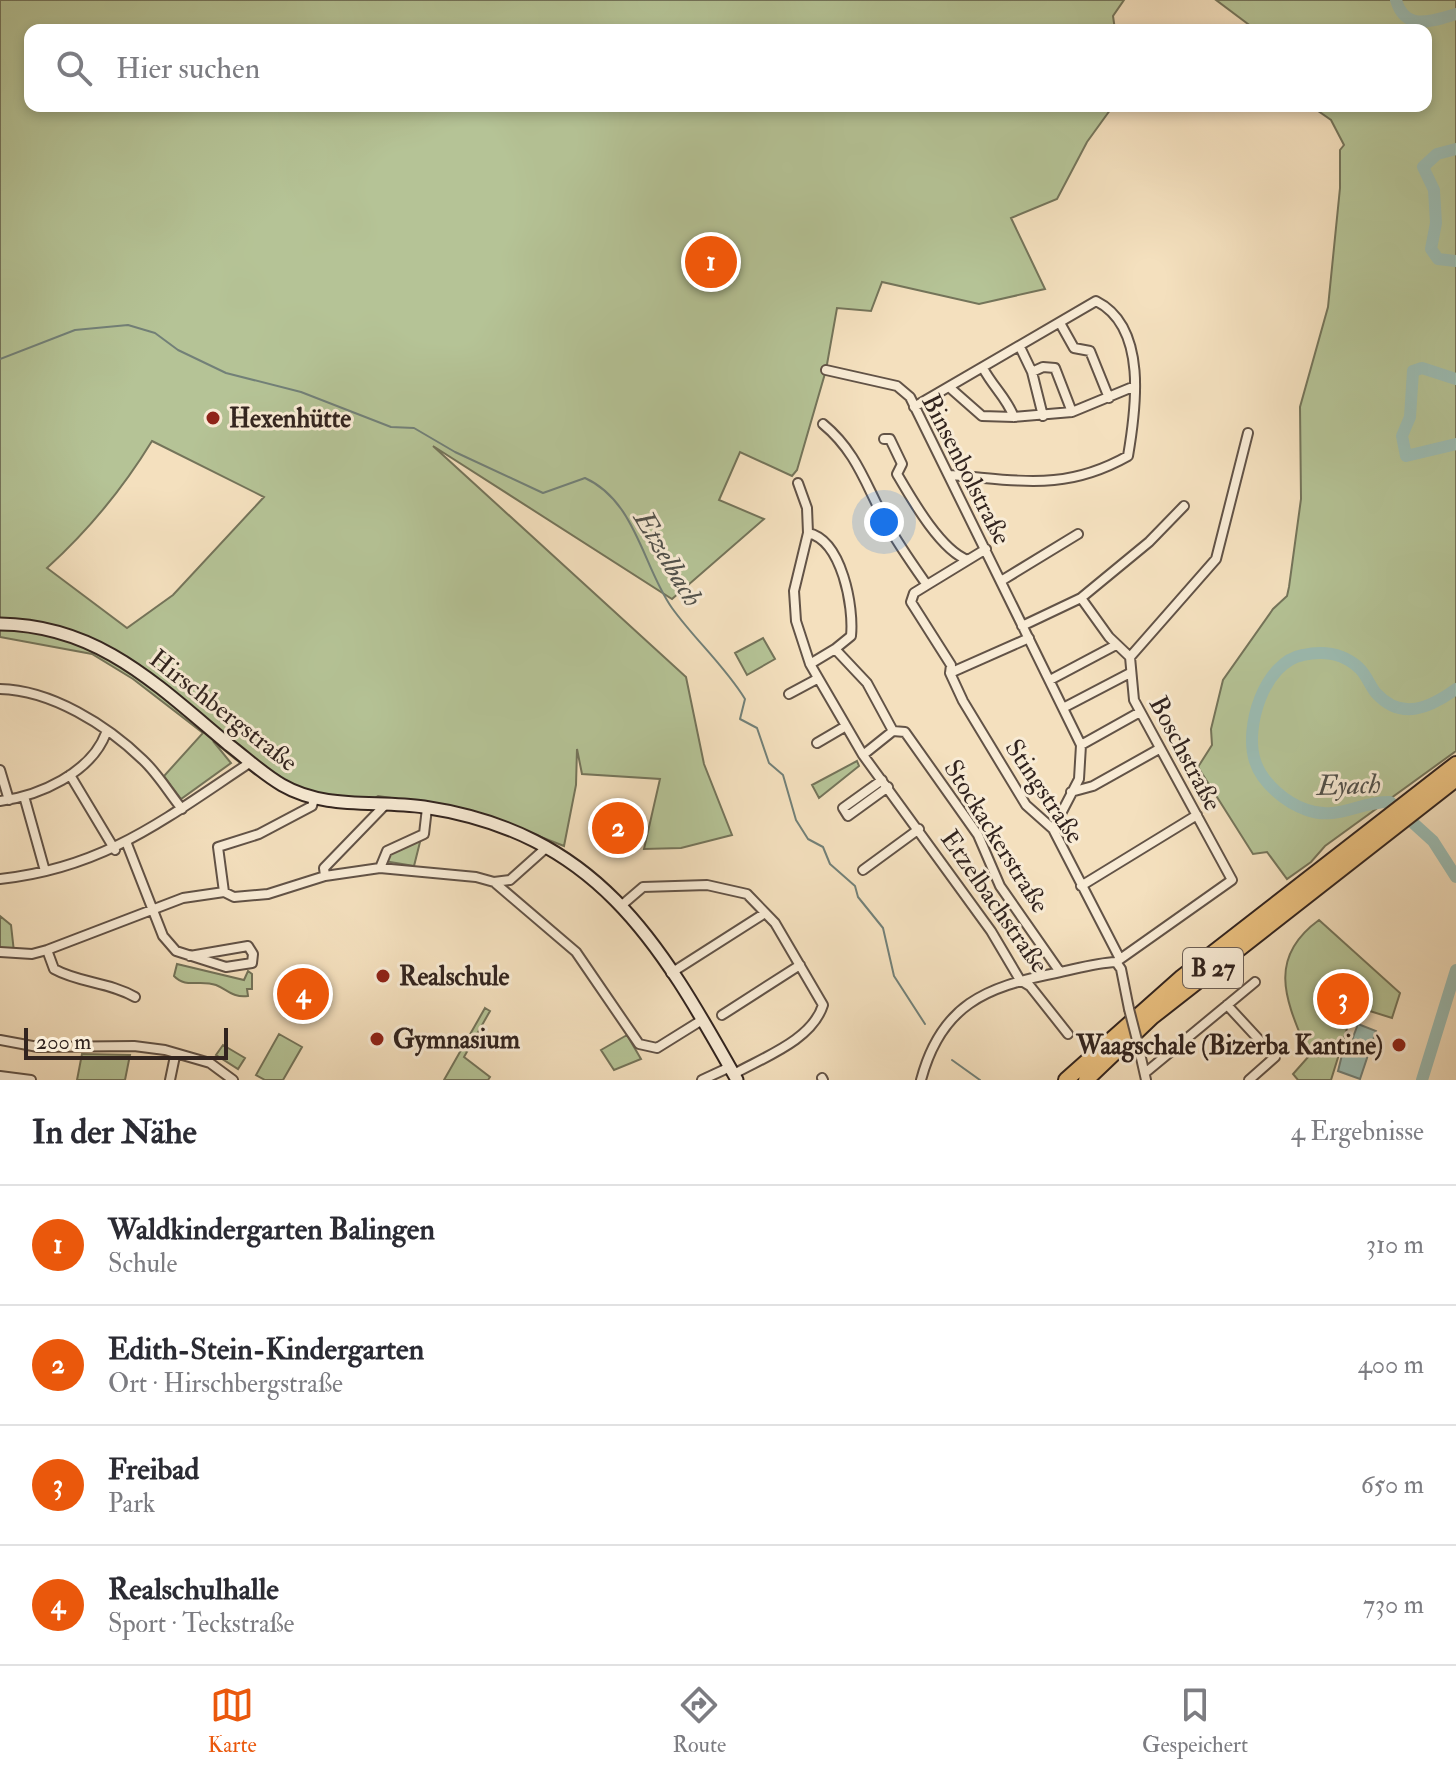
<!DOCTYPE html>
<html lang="de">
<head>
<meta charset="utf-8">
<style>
  body { margin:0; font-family:"IM FELL Double Pica",serif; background:#f7f7f7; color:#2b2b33 }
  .scale { position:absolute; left:24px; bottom:20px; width:204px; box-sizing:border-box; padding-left:8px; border:4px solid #32241f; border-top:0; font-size:22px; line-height:28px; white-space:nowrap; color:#32241f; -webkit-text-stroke:6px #f8ebd5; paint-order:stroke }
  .you { position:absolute; left:884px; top:522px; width:28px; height:28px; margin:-20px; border:6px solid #fff; border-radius:50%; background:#1a73e8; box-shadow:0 0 0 12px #1a73e833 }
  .badge { display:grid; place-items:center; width:52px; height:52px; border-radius:50%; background:#ea580c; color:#fff; font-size:26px; font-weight:700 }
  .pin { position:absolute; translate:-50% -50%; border:4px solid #fff; box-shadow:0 2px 8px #0006 }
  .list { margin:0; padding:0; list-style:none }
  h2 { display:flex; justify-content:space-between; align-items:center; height:104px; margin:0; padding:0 32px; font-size:34px }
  h2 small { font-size:26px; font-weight:400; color:#7c7c81 }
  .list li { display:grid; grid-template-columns:52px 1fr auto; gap:24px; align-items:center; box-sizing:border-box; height:120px; padding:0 32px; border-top:2px solid #e1e1e2 }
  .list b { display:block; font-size:30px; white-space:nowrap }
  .list p { margin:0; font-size:26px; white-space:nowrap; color:#7c7c81 }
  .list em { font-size:26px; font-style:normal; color:#7c7c81 }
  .icon { flex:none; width:44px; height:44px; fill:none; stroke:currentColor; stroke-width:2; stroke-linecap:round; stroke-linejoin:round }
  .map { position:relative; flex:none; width:1456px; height:1080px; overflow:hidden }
  .search { position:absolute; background:#fff; box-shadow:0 4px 12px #0003; left:24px; right:24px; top:24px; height:88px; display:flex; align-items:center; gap:20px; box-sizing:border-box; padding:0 28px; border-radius:16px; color:#7c7c81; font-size:30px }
  .sheet { height:584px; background:#fff }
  nav { display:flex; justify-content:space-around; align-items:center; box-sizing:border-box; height:112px; border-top:2px solid #e1e1e2; background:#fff; font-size:22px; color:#7c7c81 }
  nav a { display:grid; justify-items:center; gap:4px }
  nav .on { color:#ea580c }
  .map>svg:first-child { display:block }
  .green { fill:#b5c396; stroke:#74745a; stroke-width:2; fill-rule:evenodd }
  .water { fill:#9cbdb4; stroke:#728078; stroke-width:2 }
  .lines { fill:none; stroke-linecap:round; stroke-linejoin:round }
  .stream { stroke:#728078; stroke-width:2 }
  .river { stroke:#9cbdb4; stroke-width:12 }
  .street-casing { stroke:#625347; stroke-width:12 }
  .secondary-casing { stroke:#32241f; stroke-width:15 }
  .highway-casing { stroke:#32241f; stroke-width:18 }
  .street { stroke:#f8ebd5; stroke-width:8 }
  .secondary { stroke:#f8ebd5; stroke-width:11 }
  .highway { stroke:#eac07f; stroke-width:14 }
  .street-bridge-casing { stroke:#625347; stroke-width:12; stroke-linecap:butt }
  .street-bridge { stroke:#f8ebd5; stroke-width:8 }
  .poi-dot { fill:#8f2418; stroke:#f8ebd5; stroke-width:3 }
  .labels { text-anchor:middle; stroke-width:6; stroke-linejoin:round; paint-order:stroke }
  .shield { fill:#f8ebd5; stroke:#6d6056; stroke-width:2 }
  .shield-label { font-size:24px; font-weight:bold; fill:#32241f }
  .poi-label { font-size:26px; font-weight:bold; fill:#32241f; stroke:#f8ebd5; text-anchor:start }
  .street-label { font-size:26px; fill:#32241f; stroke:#f8ebd5 }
  .water-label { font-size:28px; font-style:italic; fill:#52524c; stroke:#f8ebd5 }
</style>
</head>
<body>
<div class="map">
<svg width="1456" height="1080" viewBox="0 0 1456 1080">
  <rect width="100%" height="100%" fill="#f4e0be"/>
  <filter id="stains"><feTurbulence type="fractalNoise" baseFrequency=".0025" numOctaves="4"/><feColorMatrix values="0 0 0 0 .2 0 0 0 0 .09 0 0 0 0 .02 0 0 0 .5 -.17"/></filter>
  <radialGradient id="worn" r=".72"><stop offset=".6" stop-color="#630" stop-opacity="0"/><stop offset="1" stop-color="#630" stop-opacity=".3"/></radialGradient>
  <path class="green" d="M0 0H1124L1113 16 1115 30H30V106H1113L1087 142 1057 199 1011 218 1045 289 979 304 882 282 871 311 837 308 826 370 797 470 792 476 740 452 719 500 764 519 672 599 433 446 686 677 704 764 732 835 681 848 644 849 660 779 582 774 577 749 576 785 564 846C503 821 443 804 378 796 363 807 355 806 337 804 280 800 256 775 213 741L231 763 181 799 164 776 203 733 133 679 92 654 0 637ZM152 441 264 497 173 595 127 628 47 568C90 529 122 490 152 441Z
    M1216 0H1456V751L1325 846 1311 862 1287 879 1267 852 1253 854 1198 767 1212 745 1211 729 1223 680 1273 609 1287 596 1289 587 1301 499 1300 407 1328 307 1340 188V150L1344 145 1331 120 1311 106H1426V30H1256Z
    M763 638 775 659 747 675 735 653Z
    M857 761 859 766 819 798 812 785Z
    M421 838 414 866 384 861 385 856Z
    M0 916 11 925 14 952H0Z
    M1319 920 1400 993 1392 1018 1354 1006 1331 1080H1298L1293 1074 1309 1056C1288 1004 1264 960 1319 920Z
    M177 964 244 980 248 971 252 974V989H247L248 996C233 998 228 990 216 985 199 979 186 989 174 976Z
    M485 1008 490 1011 464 1057 490 1077 488 1080H444Z
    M279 1034 302 1047 283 1080H265L256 1075Z
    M627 1035 641 1059 614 1070 601 1050Z
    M223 1045 245 1058 238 1069 216 1055Z
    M82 1054 130 1055 125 1080H77Z"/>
  <path class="water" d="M1358 1024 1376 1031 1360 1079 1338 1071 1343 1051 1349 1048Z"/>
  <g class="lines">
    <path class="stream" d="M0 359 75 330 128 325 155 333 178 350 226 373 301 392 391 427 414 428 455 452 543 493 585 478C636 501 643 567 672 608 695 640 724 665 745 699L740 719 757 728 769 763 783 775 796 820 808 839 823 847 830 864 855 886 858 897 883 928 894 976 925 1024
      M952 1060 980 1080"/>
    <path class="river" d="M1396 0C1405 32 1432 21 1456 14
      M1456 149 1437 154 1423 167 1434 190 1436 223 1431 249 1438 259 1456 261
      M1456 379 1422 368 1413 371 1410 417 1402 436 1406 456 1456 444
      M1456 689C1430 708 1401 721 1376 693 1370 686 1366 674 1359 668 1343 653 1322 651 1303 655 1264 662 1244 728 1255 761 1262 783 1286 803 1307 810 1337 821 1361 801 1390 802L1433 841 1456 877
      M1422 1080 1456 970"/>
    <g class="street-casing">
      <path id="street" d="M1060 323 1074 348 1090 351 1109 398
        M1020 347 1032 372 1043 416
        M983 368C993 387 1006 397 1014 417
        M826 370 897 386 910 397 1081 745 1079 779 1053 829
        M1032 372 1043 367 1055 368 1072 412
        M949 387 982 416 1014 417 1072 412 1135 386
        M914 407 1096 301C1148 327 1136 409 1128 456 1064 492 1019 480 950 475
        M823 424C857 452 866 486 886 522 898 544 913 565 927 585L914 593 911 602 951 665 950 673 963 701 1026 805 1053 829 1119 957
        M884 439H890L902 464 897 474C911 498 941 551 968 560
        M798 483 807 508 808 533
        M1001 581 1078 534
        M927 585 986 549
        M1081 598 1109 637 1130 657
        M1022 626 1081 598 1149 542 1184 506
        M810 664 835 649
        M950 673 1029 638
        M1050 680 1116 645
        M0 689C51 690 107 725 143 760 158 774 169 793 182 809
        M789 694 817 679
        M1063 708 1130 673
        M893 731 905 732 978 835 1000 886 1060 972
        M817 743 846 726
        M1081 745 1140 712
        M863 755 893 731 867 683 835 649 851 636C854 607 842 540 808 533L794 591 796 621 810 664 863 755 991 931 1020 980 1030 986 1068 1034
        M0 770 9 800
        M70 775 115 850
        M882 780 843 808 848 816 888 787
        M1071 792 1093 786 1159 749
        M24 796 45 871
        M0 801C39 796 91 773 106 733
        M127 844 163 936 176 951 226 967 252 963 253 954 248 946 190 956
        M380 868 387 851 424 834 427 808
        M863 870 919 829
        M325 876 324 868 386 804
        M0 879C105 868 166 818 251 762
        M494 882 510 880 547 847
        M1081 886 1197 815
        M224 892 218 847 259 834 312 806 314 799
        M622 905 643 887 707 885 747 894 775 923 823 1005C812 1040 764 1057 734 1074
        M47 950 54 969C79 983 109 982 135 997
        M0 952 32 954 47 950 183 898 224 892 234 897 268 894 325 876 380 868 476 877 494 882 576 952 639 1044 657 1048 702 1020
        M1116 962 1232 880 1134 700 1130 657 1216 559 1248 433
        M1116 962 1121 969 1129 1009
        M671 973 765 913
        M1227 1005 1275 1057 1249 1080
        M722 1015 800 965
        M0 1040 38 1047 134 1046 165 1050 210 1063 233 1080
        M1137 1040 1146 1080
        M1145 1073 1255 982
        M0 1076 31 1080
        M822 1078 823 1080
        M170 1080 175 1056
        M702 1080 730 1067
        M921 1080C941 1005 985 987 1056 973 1076 969 1095 963 1116 962"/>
    </g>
    <g class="secondary-casing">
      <path id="secondary" d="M0 624C99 625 158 686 229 745 246 758 263 774 282 785 325 810 376 800 424 807 596 833 658 939 737 1080"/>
    </g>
    <g class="highway-casing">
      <path id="highway" d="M1066 1080 1182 977 1456 764
        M1086 1080 1152 1017 1456 779"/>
    </g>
    <use href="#street" class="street"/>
    <use href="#secondary" class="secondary"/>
    <use href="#highway" class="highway"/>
    <g class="street-bridge-casing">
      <path id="street-bridge" d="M1129 1009 1137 1040"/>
    </g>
    <use href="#street-bridge" class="street-bridge"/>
  </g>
  <g class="poi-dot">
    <circle cx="213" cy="418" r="8"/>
    <circle cx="383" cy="976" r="8"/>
    <circle cx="377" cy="1039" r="8"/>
    <circle cx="1399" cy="1045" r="8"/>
  </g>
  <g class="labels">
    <rect class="shield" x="1183" y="948" width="60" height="40" rx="6"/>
    <g class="shield-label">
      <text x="1213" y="976">B 27</text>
    </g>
    <g class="poi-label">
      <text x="229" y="427">Hexenhütte</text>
      <text x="399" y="985">Realschule</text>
      <text x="393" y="1048">Gymnasium</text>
      <text x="1383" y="1054" text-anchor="end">Waagschale (Bizerba Kantine)</text>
    </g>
    <g class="street-label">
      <text transform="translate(967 469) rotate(63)" y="9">Binsenbolstraße</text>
      <text transform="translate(224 710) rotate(38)" y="9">Hirschbergstraße</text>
      <text transform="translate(1186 753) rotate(62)" y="9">Boschstraße</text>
      <text transform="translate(1045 791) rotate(56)" y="9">Stingstraße</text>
      <text transform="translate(997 836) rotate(58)" y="9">Stockackerstraße</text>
      <text transform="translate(995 901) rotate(55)" y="9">Etzelbachstraße</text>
    </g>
    <g class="water-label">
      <text transform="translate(669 558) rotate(59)" y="10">Etzelbach</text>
      <text transform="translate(1349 784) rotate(-2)" y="10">Eyach</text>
    </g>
  </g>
  <rect width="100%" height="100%" filter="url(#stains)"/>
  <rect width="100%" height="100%" fill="url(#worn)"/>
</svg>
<div class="scale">200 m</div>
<div class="you"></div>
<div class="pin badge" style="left:711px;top:262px">1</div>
<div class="pin badge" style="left:618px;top:828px">2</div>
<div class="pin badge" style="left:1343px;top:999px">3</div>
<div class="pin badge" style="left:303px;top:994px">4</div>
<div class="search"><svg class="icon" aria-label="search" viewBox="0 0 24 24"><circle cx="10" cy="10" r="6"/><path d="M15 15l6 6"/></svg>Hier suchen</div>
</div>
<section class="sheet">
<h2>In der Nähe<small>4 Ergebnisse</small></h2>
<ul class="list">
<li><span class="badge">1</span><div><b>Waldkindergarten Balingen</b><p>Schule</p></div><em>310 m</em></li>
<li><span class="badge">2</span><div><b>Edith-Stein-Kindergarten</b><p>Ort · Hirschbergstraße</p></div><em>400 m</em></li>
<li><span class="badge">3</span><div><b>Freibad</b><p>Park</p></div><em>650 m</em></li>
<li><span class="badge">4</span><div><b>Realschulhalle</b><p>Sport · Teckstraße</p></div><em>730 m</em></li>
</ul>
</section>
<nav>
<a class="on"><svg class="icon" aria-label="map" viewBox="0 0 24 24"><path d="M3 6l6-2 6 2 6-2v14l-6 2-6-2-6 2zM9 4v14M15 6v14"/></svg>Karte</a>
<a><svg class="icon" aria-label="directions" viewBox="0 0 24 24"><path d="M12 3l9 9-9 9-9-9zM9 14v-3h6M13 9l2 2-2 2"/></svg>Route</a>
<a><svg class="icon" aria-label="saved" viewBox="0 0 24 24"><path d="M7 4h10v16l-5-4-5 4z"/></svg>Gespeichert</a>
</nav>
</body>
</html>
